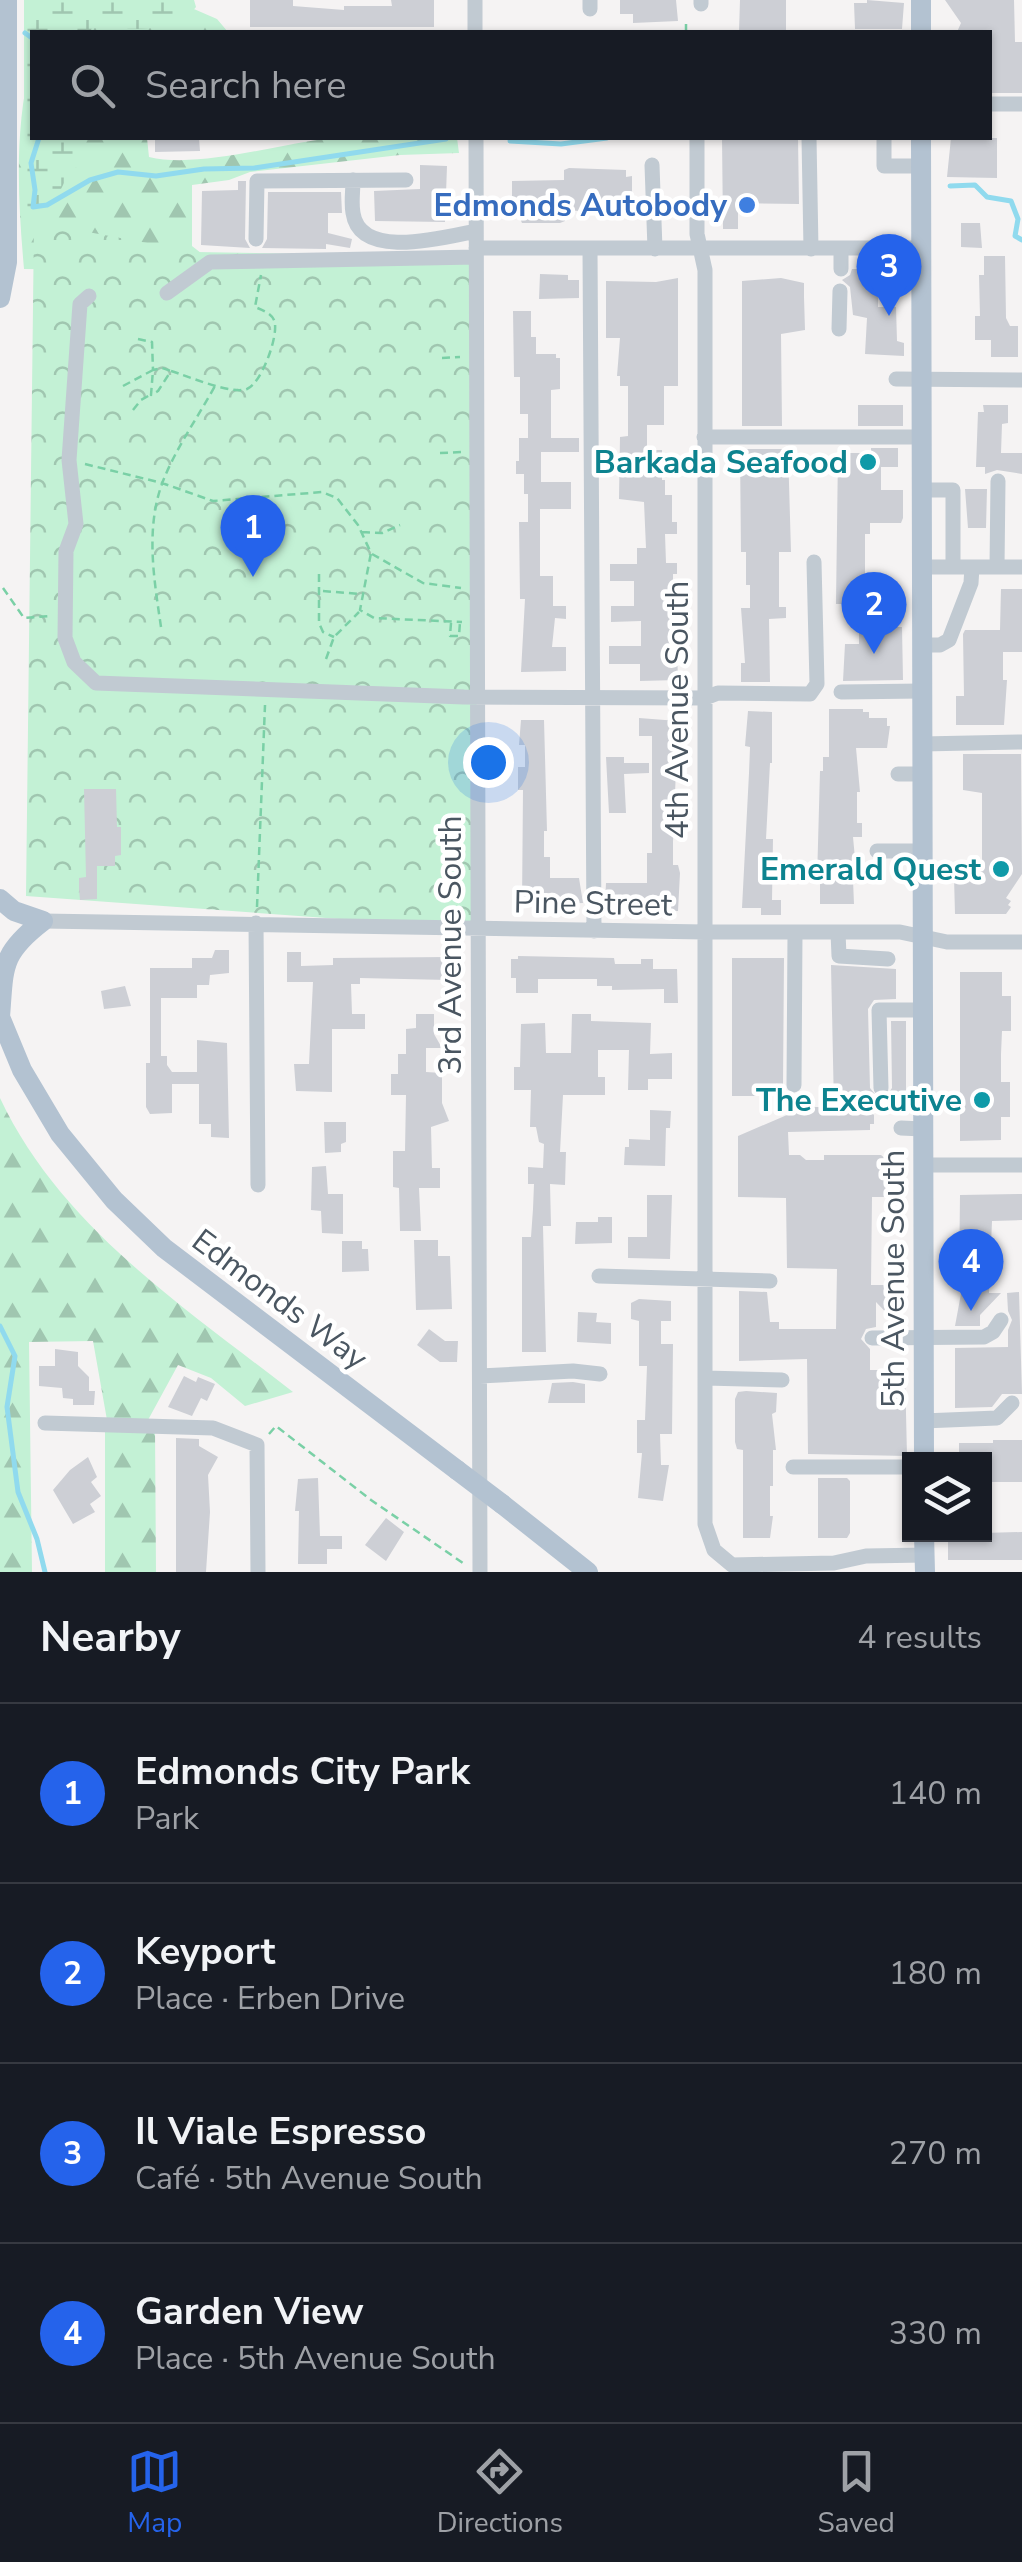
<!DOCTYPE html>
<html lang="en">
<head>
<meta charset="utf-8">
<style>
  body { margin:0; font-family:"Nunito Sans",sans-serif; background:#20242c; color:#f1f3f6 }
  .controls { position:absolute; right:30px; bottom:30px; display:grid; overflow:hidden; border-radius:0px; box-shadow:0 2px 8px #0004 }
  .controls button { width:90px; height:90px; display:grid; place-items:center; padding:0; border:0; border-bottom:2px solid #363941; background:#171b24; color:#f1f3f6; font:50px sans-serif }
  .you { position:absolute; left:488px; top:762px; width:35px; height:35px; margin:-25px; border:8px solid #fff; border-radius:50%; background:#1a73e8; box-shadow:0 0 0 15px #1a73e833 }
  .badge { display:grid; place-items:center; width:65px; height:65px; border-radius:50%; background:#2563eb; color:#fff; font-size:32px; font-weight:700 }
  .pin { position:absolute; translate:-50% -82px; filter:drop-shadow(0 2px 5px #0008) }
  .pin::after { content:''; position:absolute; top:52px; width:35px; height:30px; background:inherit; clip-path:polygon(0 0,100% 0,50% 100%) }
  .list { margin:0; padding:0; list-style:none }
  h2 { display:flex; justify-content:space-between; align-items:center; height:130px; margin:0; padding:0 40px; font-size:42px }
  h2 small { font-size:32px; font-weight:400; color:#9ea1a6 }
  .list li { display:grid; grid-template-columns:65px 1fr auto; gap:30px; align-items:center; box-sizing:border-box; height:180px; padding:0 40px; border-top:2px solid #363941 }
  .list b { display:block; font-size:38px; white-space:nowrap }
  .list p { margin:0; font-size:32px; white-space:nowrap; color:#9ea1a6 }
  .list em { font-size:32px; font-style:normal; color:#9ea1a6 }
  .icon { flex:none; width:55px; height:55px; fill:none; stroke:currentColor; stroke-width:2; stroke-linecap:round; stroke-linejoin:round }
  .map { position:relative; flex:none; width:1022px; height:1572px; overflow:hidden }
  .search { position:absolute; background:#171b24; box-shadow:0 2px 8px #0004; left:30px; right:30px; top:30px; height:110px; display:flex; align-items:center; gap:25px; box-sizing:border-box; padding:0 35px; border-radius:0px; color:#9ea1a6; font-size:38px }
  .sheet { height:850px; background:#171b24 }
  nav { display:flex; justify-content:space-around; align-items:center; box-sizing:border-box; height:140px; border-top:2px solid #363941; background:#171b24; font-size:28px; color:#9ea1a6 }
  nav a { display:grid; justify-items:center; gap:5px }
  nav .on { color:#2563eb }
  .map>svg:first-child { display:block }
  .forest { fill:url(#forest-firs) }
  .wetland { fill:url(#wetland-marsh) }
  .park { fill:url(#park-crowns) }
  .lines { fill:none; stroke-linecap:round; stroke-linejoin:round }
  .stream { stroke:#90daee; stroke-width:5 }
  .building { fill:#cdcfd5 }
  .path { stroke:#7ad0a6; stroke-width:2.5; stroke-dasharray:8 5; stroke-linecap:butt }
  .minor { stroke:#c1cad2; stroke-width:15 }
  .major { stroke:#b3c2d1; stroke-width:20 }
  .major-bridge { stroke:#b3c2d1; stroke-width:20 }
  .shop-dot { fill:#3f7fe0; stroke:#fff; stroke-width:4 }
  .culture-dot { fill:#0f9aa8; stroke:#fff; stroke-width:4 }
  .labels { text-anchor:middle; stroke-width:9; stroke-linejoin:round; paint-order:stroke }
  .shop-label { font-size:32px; font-weight:bold; fill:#366cbe; stroke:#fff; text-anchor:end }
  .culture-label { font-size:32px; font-weight:bold; fill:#0d838f; stroke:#fff; text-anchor:end }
  .street-label { font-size:32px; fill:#4a5661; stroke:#fff }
</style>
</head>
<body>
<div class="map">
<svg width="1022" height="1572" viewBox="0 0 1022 1572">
  <defs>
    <pattern id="forest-firs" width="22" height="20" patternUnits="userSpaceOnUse" patternTransform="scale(2.5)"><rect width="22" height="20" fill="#c3f1d5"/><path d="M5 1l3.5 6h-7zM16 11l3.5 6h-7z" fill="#a0c6b0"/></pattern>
    <pattern id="wetland-marsh" width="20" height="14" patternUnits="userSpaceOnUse" patternTransform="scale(2.5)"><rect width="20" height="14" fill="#c3f1d5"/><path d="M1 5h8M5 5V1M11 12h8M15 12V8" fill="none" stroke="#a0c6b0"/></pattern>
    <pattern id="park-crowns" width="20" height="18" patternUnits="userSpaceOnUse" patternTransform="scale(2.5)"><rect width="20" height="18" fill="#c3f1d5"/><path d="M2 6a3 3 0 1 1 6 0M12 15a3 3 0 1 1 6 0" fill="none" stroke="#a0c6b0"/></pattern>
  </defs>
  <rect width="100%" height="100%" fill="#f5f3f3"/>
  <path class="forest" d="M187 6 217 19 228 32H56Z
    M31 63 32 138H147L149 157C199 169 281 143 333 138 373 134 416 138 457 138L459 153 400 155 250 172 229 180 192 185V246L215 264 105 270 24 269C18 200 14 130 31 63Z
    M0 1098C60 1226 185 1308 293 1392L245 1406 211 1378 178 1365 148 1420H107L93 1341 29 1342 32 1572H0Z
    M155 1429 156 1572H105V1431Z"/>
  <path class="wetland" d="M24 0H194L196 7 181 25 141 29 92 28 90 32H32V138H88L82 147 83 160 67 177 50 211 24 225Z"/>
  <path class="park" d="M34 222 196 252 476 257 477 929 26 896Z"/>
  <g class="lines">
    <path class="stream" d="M25 33 32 38
      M39 138 31 163 35 190 33 207 47 205 90 180 118 172 156 176 204 169 254 168 446 139
      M510 141 561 144 607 138
      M950 186 975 185 987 197 1011 201 1018 219 1015 236 1022 240
      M0 1326 15 1356 7 1407 18 1492 37 1539 45 1572"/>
  </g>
  <path class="building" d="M250 0H293V6L344 10V6H392L391 0H434V27H250Z
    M620 0H676L678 21 633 23V14H620Z
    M740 0H786V32H739Z
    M867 0 904 3 902 29H855L854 3H867Z
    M945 0H1014L1015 42H1022V93H990V32H957L961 23Z
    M155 138H199L200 151 155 152Z
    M722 138H798L799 204 738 203V229H723Z
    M951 138H997V178L947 177Z
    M420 165 447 166 445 222 375 221 374 191 420 189Z
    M569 168 626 170V177L632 176V210L565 211V221L560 223H522L518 214 512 215V181L564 180V170Z
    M238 181H246L245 239 250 248 201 245 202 191 238 190Z
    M268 192H341L342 213H328V233L352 239 350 248 326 244V249L262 248 267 239Z
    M961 223H980L982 248 961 247Z
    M984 256H1005L1006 318 1010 326H1018V357H991V340H975V316H980L979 275H984Z
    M852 269H878V307H896L897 341 904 343V356L865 354 867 318 853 315 850 287 842 280 850 275Z
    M540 274 568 275V280H579V298L539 299Z
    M678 278V386H664V425H647V450H662V480H665V495H672V522H677V534H665L666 563H677V574H673V607H677V618H673V650H677L678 680 640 681V664H609V646H641V621L611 622V606H634V581H610V564H637V548H646L644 502 619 499 620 437 628 436V386H620V376H617L620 338H606V281L656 282Z
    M781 278 804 283V297L805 330 781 334 782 426H742V281Z
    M513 311H531V337H536V354H556V358H560V389L551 390V438H579V452H541V482H571V509H540V576H553V606H566V619L555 618 552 647H566V671L521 672 525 599H520L519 522H528V494H524V474H516V461H519V438H528V414H520V377H514Z
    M858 405H903V426H858Z
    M983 405H1008V423L1002 424 1001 453H1022V474L997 470 985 474V467H976L978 412H984Z
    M871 448H898V467H881V490H903V518L901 523H870V534H865V604H836L838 453H871Z
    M740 449H788L791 552H779V607H786V618L769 619 770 682H741V663H745L741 608H750V585H746V552H741Z
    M965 489H987L986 528H968Z
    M1001 589H1022V652H1003V680H1007L1004 725H956V696H964L963 634 965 630H1000Z
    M882 627H902L903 680 843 681 845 644H859V630H882Z
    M829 709H863V712H869V718H887V726H890L887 748H856L860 792H857V823H862V837H853L857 880H853L854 904H820V880H817L820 771H823V757H829Z
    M748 711 772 712V763H770L766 839H773L772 900H781V915H761V908H742L749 773 750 747 745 746Z
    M639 718 678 721 673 842V865H678L680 873 678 911H648V905L605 903 606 883H647V853H652V736H639Z
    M521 720H544L547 831H544V857H550V878H579L583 903 522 905 523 790H518V767H525V745H519Z
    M963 754H1021L1022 874 1006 898 1011 901 1008 905 1011 907 1006 914H955L954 877H975L982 867V793L963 790Z
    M606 757H624V763H649V773L624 774 626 813H609Z
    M84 789H116L117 827H121V855L115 856V866H97V899L80 900 79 889V878L86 877Z
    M215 950H229V973L210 975 209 985H197V998H161V1056H167V1065L172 1072H197V1040L227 1043 229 1138 211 1137V1124H199V1084H172V1113L150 1114 146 1107V1063H150V968H192V958H212Z
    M287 952H301V966L333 965V958L448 957V980L360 978V984H351L352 1014H365V1029H332V1092L296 1091 294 1064H309L313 982H287Z
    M518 956 614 958 615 964H641V959H653V969H677L678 1003H664V989L612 990V986H597V979H538V993H516V978H511V959H518Z
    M732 958H784L783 1085 787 1096H732Z
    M831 965 896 969V999L874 1000 868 1009 870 1088 879 1099H856L874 1115V1124H870V1130L788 1132 789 1155H800L806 1160H824V1155H881L887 1160V1197H872L871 1285H897V1324L876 1302V1327L866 1329 861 1339 870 1349V1370H905L907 1456 808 1454 807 1359 739 1361V1291L767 1292 770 1322H779V1329H836L837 1269 787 1268 786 1198 738 1197V1136L787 1115V1107H834Z
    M960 972H1002V996H1011V1031H1002L1001 1054V1082H1010V1117H1001V1140L960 1141Z
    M125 986 131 1006 104 1009 101 991Z
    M416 1014H434V1034L442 1048H426V1072L442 1073V1103L449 1121 431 1127 432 1168H440V1188H419L421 1231H400L399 1188 393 1187V1151H405L406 1095H391V1074H398V1054H406V1029L416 1028Z
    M572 1014H591V1021L651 1023 650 1054 672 1053V1079H648V1090H628L629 1050H598V1077H605V1095H563L560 1152H566L565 1185 550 1184 551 1226H543L546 1352H522V1237H531L533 1209 534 1184H528V1167L543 1168 544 1144 539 1142 536 1127H530L531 1090H514V1067H520L521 1024 545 1023 546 1053H571Z
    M891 1021H906V1098L884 1099 892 1088Z
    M650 1110 671 1111 670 1128H666L665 1166 624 1165 625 1147H629V1139L650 1140Z
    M324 1122H346V1142L341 1144V1152L325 1153Z
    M326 1166 328 1194H343V1234L322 1233 321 1211 311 1210 312 1167Z
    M1022 1194V1220L992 1221 989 1293H1001L980 1315V1326H955L963 1283 959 1280 960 1195Z
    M647 1195H672L670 1259 628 1258V1237H647Z
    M598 1217H612V1243L575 1244 576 1222H598Z
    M414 1240H438V1256H450L452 1309 416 1310Z
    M342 1241H362V1249H368L369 1271 342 1272Z
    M1019 1292 1022 1394H1002L992 1407 955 1408V1348L1008 1347V1330L1012 1320 1008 1311 1007 1293Z
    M639 1299 671 1301V1321H661V1344H673L672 1434H660L661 1465H669L663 1501 638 1498 642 1453H637V1420H645L647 1366H639V1321L631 1319V1303Z
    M578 1312 597 1313 596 1322 611 1323V1344L577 1342Z
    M429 1329 445 1341H458L457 1362H440L417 1345Z
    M55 1349 78 1352V1366L89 1377V1391H95L94 1405H73V1399L63 1398 62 1388 39 1386V1366H55Z
    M184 1376 196 1382 198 1377 215 1384 207 1401 201 1398 192 1416 168 1407Z
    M573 1382 585 1384V1403H548L552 1383Z
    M746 1391 777 1393 776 1412 772 1414 776 1450H773V1486H770V1516H773L770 1538H743V1450L737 1449 735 1442V1399L738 1392Z
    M176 1438 199 1439V1446L218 1457 208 1475 210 1512 206 1572H176Z
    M993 1440H1022V1482H984V1460H959V1443H993Z
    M88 1457 97 1477 91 1482 101 1496 90 1504 95 1512 73 1524 53 1490 70 1470Z
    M318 1478 320 1536H342V1549H327V1564H298L299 1511H295L298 1479Z
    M818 1478H847L850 1481V1533L847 1538H818Z
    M386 1518 404 1532 386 1561 365 1545Z
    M1022 1532V1560H948V1534Z"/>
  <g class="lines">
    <path class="path" d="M686 32V20
      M138 339 152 342 153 370 162 368 171 371
      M442 358 460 357
      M123 386 153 370 151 395 158 391 171 371C188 376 231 395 247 389 261 384 280 334 274 320 271 313 262 310 255 307L261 275
      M133 410 141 400 150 395
      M440 453 462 452
      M85 464 162 483 213 501 322 492 337 498 358 525 371 553 360 610 374 618 462 622
      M362 532 382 533 400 525
      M372 554 423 583 461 588
      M319 574V623L323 632 334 637
      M3 588 24 618 50 616
      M323 591 360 594
      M451 623 450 636H459L460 622
      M161 627C154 579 145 528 163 481 176 448 198 417 215 386
      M326 659 334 637 359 612
      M257 907 265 705
      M269 1434 276 1426 371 1500 463 1563"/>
    <path class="minor" d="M475 0V32
      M701 4V0
      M590 9V0
      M990 104H1022
      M476 138 480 1572
      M697 138V234L705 270V1524L714 1550 732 1565 834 1563 866 1556 925 1555
      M809 138 811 249
      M884 138V166H921
      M652 165 655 249
      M353 180C353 191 351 203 353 213 360 261 445 237 476 231
      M256 239 257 181 406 180
      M476 248H921
      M590 249 594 931
      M841 269V249
      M167 293 210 262 476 257
      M89 296 80 304 69 460 76 524 66 551 65 638 74 662 96 683 464 697 705 698 718 693 810 694 817 684 814 562
      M839 329 840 291
      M896 379 1022 380
      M704 437H922
      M922 490H953V566
      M922 567H1022
      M997 567 998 481
      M922 645H940L949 640 971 583 972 567
      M841 692 922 691
      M922 744 1022 742
      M898 774H922
      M877 851H922
      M43 921 705 932H900L947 942H1022
      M256 923 258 1185
      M838 932 839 956 888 959
      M794 1085 795 933
      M881 1088 879 1010H922
      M901 1128 923 1129
      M923 1165H1022
      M599 1276 770 1281
      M872 1338 984 1337 993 1332 1001 1320
      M480 1376 573 1371 600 1374
      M705 1378 782 1380
      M923 1421 997 1418 1012 1403
      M45 1423 213 1428 257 1445 258 1572
      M793 1467H910"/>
    <path class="major" d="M921 0V32
      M921 138 924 1460
      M0 298 7 262V0
      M0 899 14 911 43 921
      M0 1017 22 1070 60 1134 114 1200 164 1248 457 1470
      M0 1017C4 967 0 954 43 921
      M502 1504 588 1572
      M924 1534 925 1572"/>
    <path class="major-bridge" d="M457 1470 502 1504"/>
  </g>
  <circle class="shop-dot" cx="747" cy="205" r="10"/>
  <g class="culture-dot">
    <circle cx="868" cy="462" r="10"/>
    <circle cx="1001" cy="869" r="10"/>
    <circle cx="982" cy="1100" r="10"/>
  </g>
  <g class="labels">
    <g class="shop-label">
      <text x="727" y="216">Edmonds Autobody</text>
    </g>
    <g class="culture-label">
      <text x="848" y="473">Barkada Seafood</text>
      <text x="981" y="880">Emerald Quest</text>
      <text x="962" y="1111">The Executive</text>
    </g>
    <g class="street-label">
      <text transform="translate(677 710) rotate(-90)" y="11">4th Avenue South</text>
      <text transform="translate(593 903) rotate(1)" y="11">Pine Street</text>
      <text transform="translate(450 945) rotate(-90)" y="11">3rd Avenue South</text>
      <text transform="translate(893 1279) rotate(-90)" y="11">5th Avenue South</text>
      <text transform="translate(280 1299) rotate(37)" y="11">Edmonds Way</text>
    </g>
  </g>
</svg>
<div class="controls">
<button><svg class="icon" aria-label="layers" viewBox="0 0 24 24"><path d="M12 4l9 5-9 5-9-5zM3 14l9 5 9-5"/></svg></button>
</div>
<div class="you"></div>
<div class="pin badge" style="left:253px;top:577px">1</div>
<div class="pin badge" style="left:874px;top:654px">2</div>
<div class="pin badge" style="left:889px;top:316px">3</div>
<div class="pin badge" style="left:971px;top:1311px">4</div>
<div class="search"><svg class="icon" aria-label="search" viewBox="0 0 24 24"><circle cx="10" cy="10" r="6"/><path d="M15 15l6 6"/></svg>Search here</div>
</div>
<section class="sheet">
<h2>Nearby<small>4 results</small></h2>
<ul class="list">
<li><span class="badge">1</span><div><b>Edmonds City Park</b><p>Park</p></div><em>140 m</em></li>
<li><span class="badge">2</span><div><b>Keyport</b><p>Place · Erben Drive</p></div><em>180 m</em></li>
<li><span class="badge">3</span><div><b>Il Viale Espresso</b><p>Café · 5th Avenue South</p></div><em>270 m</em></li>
<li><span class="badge">4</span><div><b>Garden View</b><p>Place · 5th Avenue South</p></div><em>330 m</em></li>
</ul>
</section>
<nav>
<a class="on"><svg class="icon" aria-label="map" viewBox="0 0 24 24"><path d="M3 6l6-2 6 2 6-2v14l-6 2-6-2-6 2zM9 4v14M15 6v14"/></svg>Map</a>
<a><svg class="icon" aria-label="directions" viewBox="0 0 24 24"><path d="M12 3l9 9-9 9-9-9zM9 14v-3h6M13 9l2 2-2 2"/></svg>Directions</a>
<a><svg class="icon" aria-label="saved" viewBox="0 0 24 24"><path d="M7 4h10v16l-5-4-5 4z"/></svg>Saved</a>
</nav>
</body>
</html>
